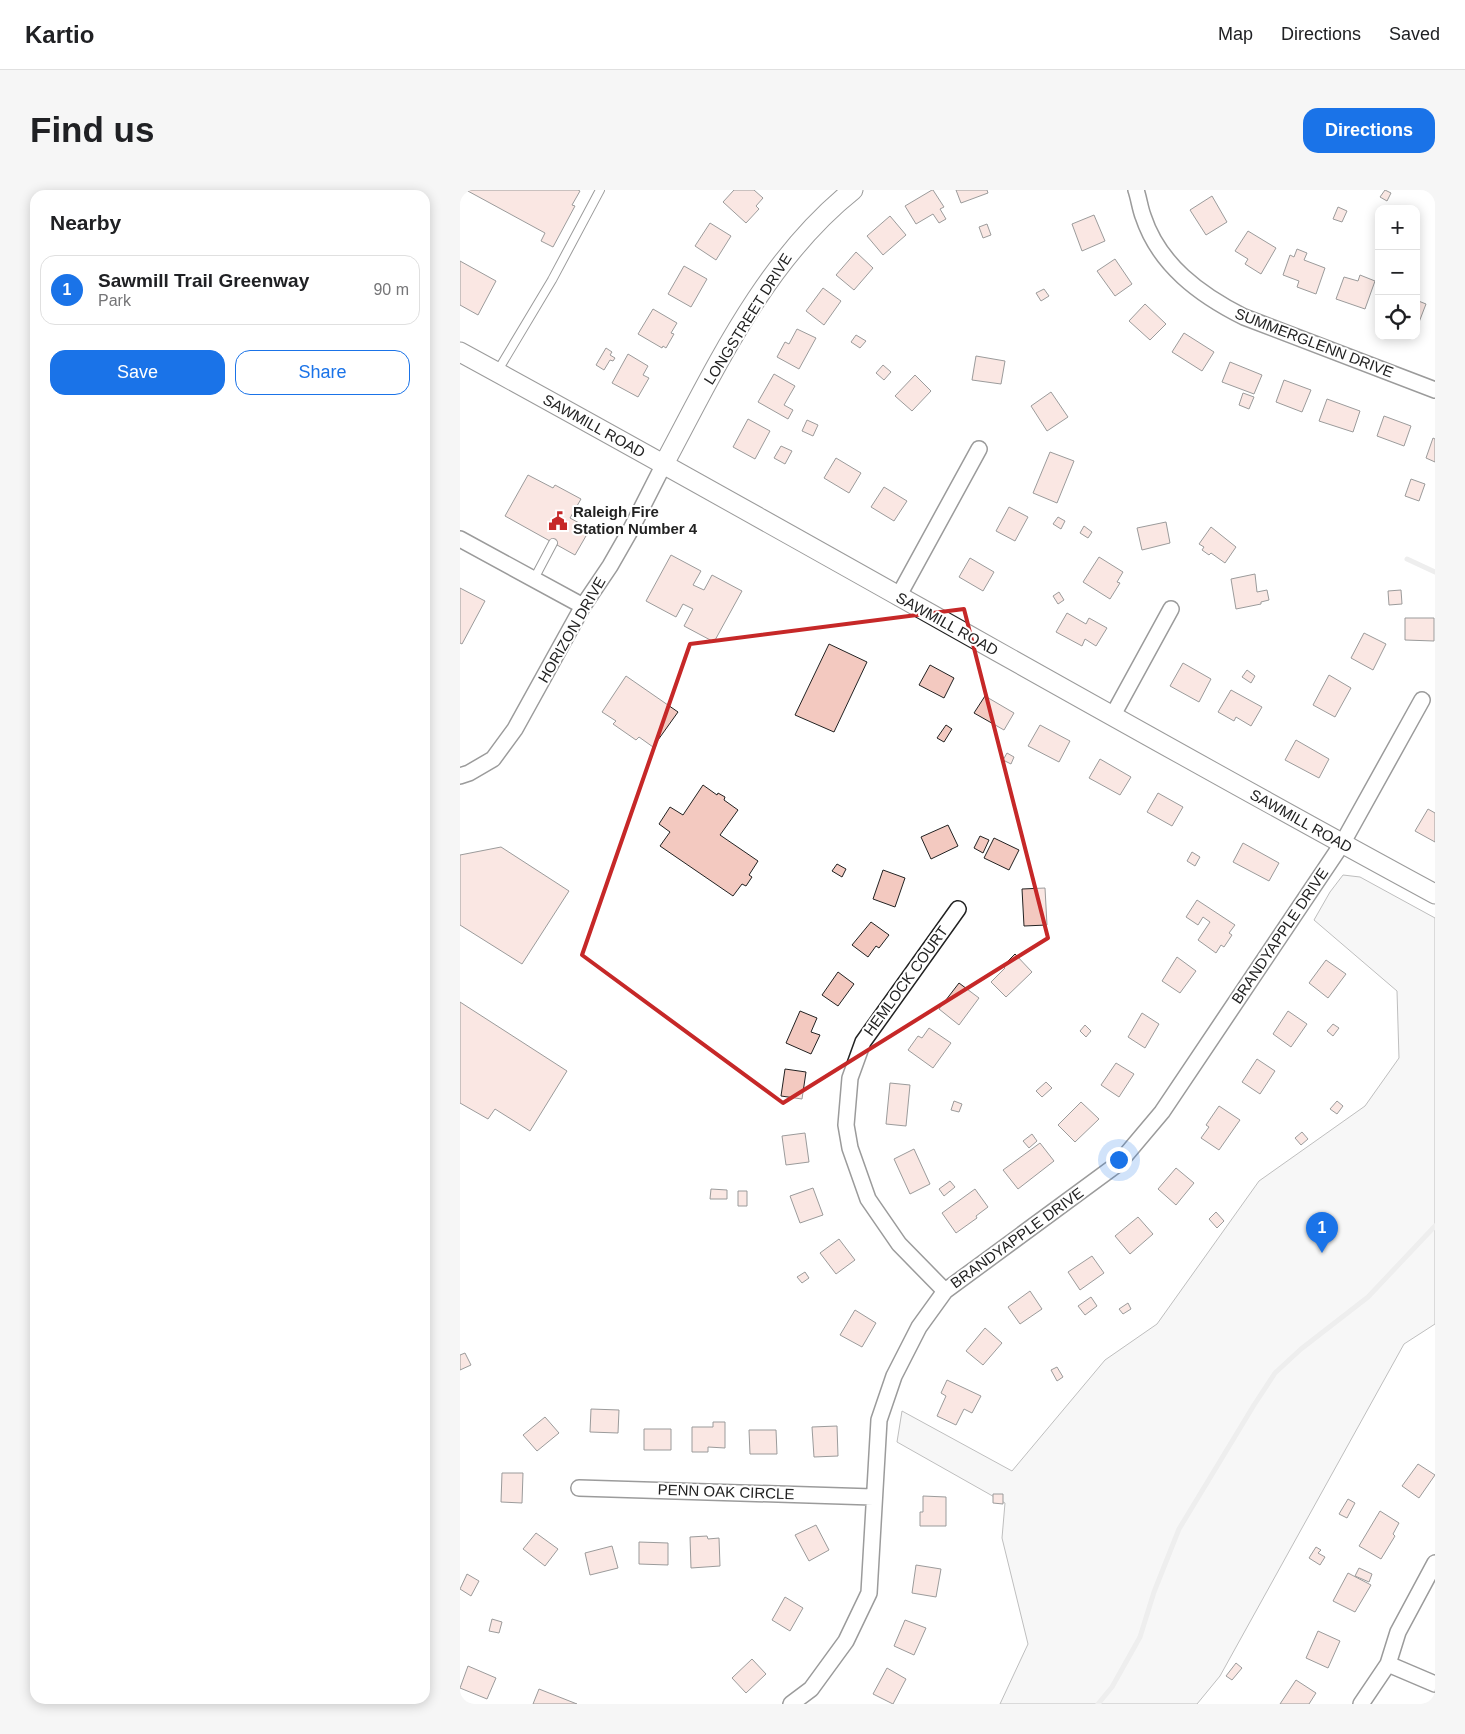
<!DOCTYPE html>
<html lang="en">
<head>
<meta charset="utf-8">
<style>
  body { margin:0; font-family:Helvetica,sans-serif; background:#f6f6f6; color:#202124 }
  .controls { position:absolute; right:15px; top:15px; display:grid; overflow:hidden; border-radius:10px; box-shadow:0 2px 12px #0003 }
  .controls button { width:45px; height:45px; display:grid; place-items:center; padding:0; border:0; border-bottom:1px solid #e0e0e0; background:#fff; color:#202124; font:25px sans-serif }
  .you { position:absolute; left:658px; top:969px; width:18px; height:18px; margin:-12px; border:4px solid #fff; border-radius:50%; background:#1a73e8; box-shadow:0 0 0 8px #1a73e833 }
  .badge { display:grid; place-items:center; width:32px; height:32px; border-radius:50%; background:#1a73e8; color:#fff; font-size:16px; font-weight:700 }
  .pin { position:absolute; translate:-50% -41px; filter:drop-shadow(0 1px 2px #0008) }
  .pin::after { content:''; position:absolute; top:26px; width:18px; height:15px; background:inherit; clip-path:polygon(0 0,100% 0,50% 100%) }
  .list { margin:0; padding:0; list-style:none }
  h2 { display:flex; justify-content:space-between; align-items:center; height:65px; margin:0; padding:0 20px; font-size:21px }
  h2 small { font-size:16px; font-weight:400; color:#757577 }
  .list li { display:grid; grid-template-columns:32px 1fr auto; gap:15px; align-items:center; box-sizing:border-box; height:70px; margin:0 10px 10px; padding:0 10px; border:1px solid #e0e0e0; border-radius:15px }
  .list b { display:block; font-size:19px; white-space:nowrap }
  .list p { margin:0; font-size:16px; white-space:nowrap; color:#757577 }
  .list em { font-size:16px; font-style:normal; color:#757577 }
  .actions { display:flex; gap:10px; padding:15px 20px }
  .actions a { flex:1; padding:11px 0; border:1px solid #1a73e8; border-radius:15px; text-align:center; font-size:18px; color:#1a73e8 }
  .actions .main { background:#1a73e8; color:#fff }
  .icon { flex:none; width:28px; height:28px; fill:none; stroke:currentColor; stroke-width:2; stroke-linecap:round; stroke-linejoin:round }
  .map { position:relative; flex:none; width:975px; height:1514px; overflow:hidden; border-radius:15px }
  header { display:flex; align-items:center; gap:30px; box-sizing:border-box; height:70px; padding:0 25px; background:#fff; border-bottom:1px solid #e0e0e0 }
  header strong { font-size:24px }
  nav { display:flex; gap:28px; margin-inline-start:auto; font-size:18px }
  .intro { display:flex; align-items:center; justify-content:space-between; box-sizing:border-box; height:120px; padding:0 30px }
  h1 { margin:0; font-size:35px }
  .button { padding:12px 22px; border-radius:15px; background:#1a73e8; color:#fff; font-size:18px; font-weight:700 }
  main { display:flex; gap:30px; padding:0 30px }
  aside { flex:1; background:#fff; border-radius:15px; box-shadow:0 2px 12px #0003 }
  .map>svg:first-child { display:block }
  .green { fill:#eee; stroke:#6f6f6f }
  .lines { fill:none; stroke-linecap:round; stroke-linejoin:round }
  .stream { stroke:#d9d9d9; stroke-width:5 }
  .building { fill:#f3c9c0; stroke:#222 }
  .service-casing { stroke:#222; stroke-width:10 }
  .minor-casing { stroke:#222; stroke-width:18 }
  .tertiary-casing { stroke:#222; stroke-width:21 }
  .service { stroke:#fff; stroke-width:8 }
  .minor { stroke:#fff; stroke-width:15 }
  .tertiary { stroke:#fff; stroke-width:19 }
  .marked { fill:none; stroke:#c62828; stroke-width:4; stroke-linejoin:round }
  .labels { text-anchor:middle; stroke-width:4; stroke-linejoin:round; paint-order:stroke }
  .street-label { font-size:15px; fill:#222; stroke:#fff }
  .poi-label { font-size:15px; font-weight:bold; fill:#222; stroke:#fff; text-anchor:start }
</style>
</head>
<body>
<header>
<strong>Kartio</strong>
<nav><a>Map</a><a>Directions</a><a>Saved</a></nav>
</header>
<div class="intro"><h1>Find us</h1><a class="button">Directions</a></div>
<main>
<aside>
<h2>Nearby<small></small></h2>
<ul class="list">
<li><span class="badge">1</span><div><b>Sawmill Trail Greenway</b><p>Park</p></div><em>90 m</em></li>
</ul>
<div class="actions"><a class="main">Save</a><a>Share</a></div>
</aside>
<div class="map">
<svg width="975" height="1514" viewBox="0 0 975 1514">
  <rect width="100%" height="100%" fill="#fff"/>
  <path class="green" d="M883 685 900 687 975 728V1134L944 1154 760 1486 737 1514H540L568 1454 542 1348 545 1313 437 1252 442 1221 552 1281 645 1170 697 1134 799 991 905 916 939 868 937 801 854 730 870 702Z"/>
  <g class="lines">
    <path class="stream" d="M947 369 975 382
      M638 1514 652 1497 680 1447 694 1402 719 1339 794 1215 815 1183 841 1159 908 1107 975 1036"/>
  </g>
  <path class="building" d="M6 0H118L120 1 112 15 115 16 93 57 81 51 85 43Z
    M274 0H294L303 8 296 16 299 19 286 33 263 12Z
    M472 0H473L484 17 480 19 486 29 479 33 473 24 456 34 445 16Z
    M496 0H527L528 3 501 13Z
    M925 0 931 3 927 11 920 7Z
    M752 6 767 32 746 45 730 20Z
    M878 17 887 21 882 32 873 29Z
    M634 25 645 51 622 61 612 34Z
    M430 26 446 45 423 65 407 46Z
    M250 33 271 46 256 70 235 56Z
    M527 34 531 45 523 48 519 37Z
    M788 41 816 58 801 84 785 74 788 69 775 61Z
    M837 59 847 63 844 70 865 78 856 104 837 97 839 91 823 85 830 65 834 67Z
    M396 62 413 78 394 100 376 85Z
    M655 69 672 94 655 106 637 81Z
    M0 71 36 91 18 125 0 115Z
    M224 76 247 89 231 117 208 104Z
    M900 85 915 91 905 119 876 109 884 87 898 91Z
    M363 98 381 111 364 135 346 121Z
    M584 99 589 106 581 111 576 103Z
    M956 110 966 114 956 140Z
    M685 114 706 134 690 150 669 131Z
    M193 119 217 133 211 143 214 144 206 158 203 156 202 158 178 144Z
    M337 139 356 148 339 179 317 167 325 152 329 154Z
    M724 143 754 162 742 181 712 162Z
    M396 145 406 151 400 158 391 152Z
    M146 158 152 162 150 165 155 168 153 171 150 170 144 180 136 175Z
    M168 164 188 176 183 185 189 188 178 207 152 193Z
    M516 166 545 171 541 194 512 190Z
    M770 172 802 185 794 204 762 192Z
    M423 175 431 182 424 190 416 183Z
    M314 184 335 196 324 215 333 220 328 229 298 212Z
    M455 185 471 201 452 221 435 206Z
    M824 190 851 200 842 222 816 212Z
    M591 202 608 227 587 241 571 216Z
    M783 203 794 207 789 219 779 215Z
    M867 209 900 221 893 242 859 231Z
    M924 226 951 236 944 256 917 246Z
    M288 229 310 241 295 269 273 257Z
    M347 230 358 235 353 246 342 241Z
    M973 248 975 249V272L966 268Z
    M321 256 332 261 325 274 314 268Z
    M590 262 614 271 597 313 573 303Z
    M376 268 401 283 389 303 364 288Z
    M68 285 93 298 95 295 121 309 110 328 130 339 115 365 45 326Z
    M951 289 965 294 959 311 945 306Z
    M424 297 447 311 434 331 411 317Z
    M549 317 568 327 555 351 536 341Z
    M598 327 605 331 601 339 593 334Z
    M706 332 710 353 682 360 677 338Z
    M624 336 632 342 628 348 620 343Z
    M751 337 776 357 765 373 751 363 749 365 742 360 744 357 739 354Z
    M211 365 241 381 233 395 244 400 252 385 282 401 254 452 224 436 233 419 223 414 216 427 186 411Z
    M639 367 663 382 657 392 660 393 650 409 623 392Z
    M510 368 534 382 523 401 499 387Z
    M795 384 797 402 807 400 809 410 801 412V414L776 419 771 389Z
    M0 398 25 411 2 454 0 453Z
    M941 400 942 414 929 415 928 401Z
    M599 402 604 410 598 414 593 406Z
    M607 423 626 434 629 428 647 438 636 456 625 449 622 456 596 442Z
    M945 428H974V451L945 450Z
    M904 443 926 454 913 480 891 468Z
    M369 454 407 472 374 542 335 525Z
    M723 473 751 489 739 512 710 496Z
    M470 475 494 488 484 508 459 495Z
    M787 480 795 486 791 493 782 487Z
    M869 485 891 498 875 527 853 515Z
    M166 486 218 522 193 557 179 547 176 550 153 534 156 531 142 522Z
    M771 500 802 517 791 536 776 527 774 531 758 522Z
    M525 506 554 523 544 540 514 523Z
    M486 535 492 539 484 552 477 548Z
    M580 535 610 551 599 572 568 556Z
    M836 550 869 569 859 588 825 570Z
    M547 563 554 567 551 574 543 570Z
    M640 569 671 587 660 605 629 588Z
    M243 595 257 605 258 603 265 607 264 610 278 620 260 645 298 671 289 685 292 687 286 696 282 694 273 706 200 656 210 642 199 634 210 617 223 625Z
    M698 603 723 617 712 636 687 622Z
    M968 619 975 623V652L955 641Z
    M488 635 498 656 471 669 461 647Z
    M520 646 529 650 523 663 514 658Z
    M534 648 559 660 549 680 524 668Z
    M783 653 819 673 809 691 773 672Z
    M41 657 109 701 62 774 0 735V665Z
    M732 662 740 667 735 676 727 671Z
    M377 674 386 679 382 687 372 681Z
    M423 680 445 688 435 717 413 709Z
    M585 698 587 735 564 736 562 699Z
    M737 710 775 735 769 743 772 745 764 757 761 755 756 763 738 750 750 732 743 727 738 735 726 727Z
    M411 732 429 745 419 758 416 756 408 767 392 755Z
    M555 764 572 782 546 807 531 792 545 778 543 776Z
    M717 767 736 781 720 803 702 791Z
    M866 770 886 784 868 808 849 793Z
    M378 782 394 794 378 816 362 805Z
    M499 793 519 808 499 835 479 819Z
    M0 812 107 881 70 941 35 919 28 929 0 913Z
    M340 821 357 828 351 842 360 845 351 864 326 853Z
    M828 821 847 834 831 857 813 844Z
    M682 823 699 834 685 858 668 847Z
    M873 834 879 838 873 846 867 841Z
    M625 835 631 841 626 847 620 841Z
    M469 838 491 853 473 878 448 860 458 846 462 848Z
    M797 869 815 881 800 904 782 892Z
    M656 873 674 884 659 907 641 895Z
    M325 879 346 882 342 909 321 906Z
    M586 892 592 898 582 907 576 901Z
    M430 893 450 895 446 936 426 934Z
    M494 911 502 914 499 922 491 920Z
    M877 911 883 916 877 924 870 919Z
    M621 912 639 929 615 952 598 935Z
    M759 916 780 930 759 960 741 948 749 937 746 935Z
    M842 942 848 949 841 955 835 948Z
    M345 943 349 972 326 975 322 946Z
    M572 944 577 951 569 958 563 951Z
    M580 953 594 971 558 999 543 980Z
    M454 959 470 994 450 1004 434 969Z
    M716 978 734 993 716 1015 698 999Z
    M490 991 495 997 484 1006 479 999Z
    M353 998 363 1025 340 1033 330 1006Z
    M251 999 267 1000V1009H250Z
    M515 999 528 1017 516 1026 517 1028 496 1043 482 1023Z
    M278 1001H287V1016H278Z
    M756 1022 764 1031 757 1038 749 1029Z
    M678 1027 693 1044 670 1064 655 1046Z
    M379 1049 395 1070 376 1084 360 1063Z
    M632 1066 644 1083 620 1100 608 1082Z
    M345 1082 349 1088 342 1093 337 1087Z
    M570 1101 582 1119 560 1134 548 1117Z
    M631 1107 637 1116 625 1125 618 1116Z
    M668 1113 671 1119 663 1124 659 1119Z
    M395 1120 416 1133 402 1157 380 1145Z
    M525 1138 542 1153 523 1175 506 1161Z
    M5 1163 11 1175 0 1180V1165Z
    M597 1177 603 1187 597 1191 591 1180Z
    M487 1190 521 1206 512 1223 504 1219 496 1235 477 1226 486 1206 481 1203Z
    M131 1219 159 1220 158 1243 130 1242Z
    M85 1227 99 1243 77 1261 63 1245Z
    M253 1232H265V1258L248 1257V1262H232V1237H253Z
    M377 1236 378 1266 354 1267 352 1237Z
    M184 1239H211V1260H184Z
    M289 1240H316L317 1264H290Z
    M958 1274 975 1285 959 1308 942 1296Z
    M42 1283H63L62 1313 41 1312Z
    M533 1304H543V1314L533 1313Z
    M463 1306 486 1307V1336H460V1322H463Z
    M888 1309 895 1313 887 1328 879 1324Z
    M920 1321 939 1333 933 1344 935 1346 921 1369 899 1356Z
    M356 1335 369 1360 349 1371 335 1345Z
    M76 1343 98 1359 85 1376 63 1359Z
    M247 1346 248 1349 259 1348 260 1376 231 1378 230 1347Z
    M179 1352 208 1353V1375L179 1374Z
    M152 1356 158 1378 130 1385 125 1363Z
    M856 1357 861 1360 858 1363 865 1367 860 1375 849 1368Z
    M456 1375 481 1379 476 1407 452 1403Z
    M899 1378 912 1384 909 1392 895 1386Z
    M888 1383 911 1395 895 1422 873 1411Z
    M7 1384 19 1391 11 1406 0 1399Z
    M325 1407 343 1418 330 1441 312 1430Z
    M32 1429 42 1432 39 1443 29 1441Z
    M445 1430 466 1438 454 1465 434 1456Z
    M858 1441 880 1451 868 1478 846 1468Z
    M292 1469 306 1484 286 1503 272 1488Z
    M776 1473 782 1478 772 1490 766 1486Z
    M8 1476 36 1488 27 1509 0 1498Z
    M427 1478 446 1489 433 1514 413 1504Z
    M836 1490 856 1503 849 1514H820Z
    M79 1499 117 1514H73Z"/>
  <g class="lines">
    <g class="service-casing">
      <path id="service" d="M37 182 92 90 140 0
        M74 389 93 353"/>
    </g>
    <g class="minor-casing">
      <path id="minor" d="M676 0C679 9 680 18 683 26 699 75 740 105 784 127L975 200
        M0 349 123 416
        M438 407 519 259
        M653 525 711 419
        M0 586 9 583 33 569 55 539 123 416 150 376 170 341 204 274
        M485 1101 439 1054 408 1009 390 958 386 935 390 888 403 852 498 719
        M119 1298 413 1307
        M928 1474 975 1494
        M331 1514 351 1499 386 1451 409 1403 419 1230 434 1186 459 1137 485 1101 659 973 702 922 882 654 962 510
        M901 1514 928 1474 938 1442 975 1373"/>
    </g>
    <g class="tertiary-casing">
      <path id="tertiary" d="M0 162C327 340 648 527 975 704
        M204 274C256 177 305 70 393 0"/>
    </g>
    <use href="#service" class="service"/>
    <use href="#minor" class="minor"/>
    <use href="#tertiary" class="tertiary"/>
  </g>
  <path d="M0 0H975V1514H0ZM504 419 588 748 323 913 122 765 230 454Z" fill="#fff" fill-opacity=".55" fill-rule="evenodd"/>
  <path class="marked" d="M504 419 588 748 323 913 122 765 230 454Z"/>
  <defs>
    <g id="civic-bare" transform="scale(1.5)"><path d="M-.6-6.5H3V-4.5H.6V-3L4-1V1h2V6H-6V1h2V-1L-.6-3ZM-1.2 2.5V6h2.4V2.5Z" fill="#c62828" stroke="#fff" stroke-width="2.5" paint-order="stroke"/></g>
  </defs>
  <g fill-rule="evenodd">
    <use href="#civic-bare" x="98" y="331"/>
  </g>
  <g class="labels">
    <g class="street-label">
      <text transform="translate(288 129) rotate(-58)" y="5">LONGSTREET DRIVE</text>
      <text transform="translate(854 153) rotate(21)" y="5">SUMMERGLENN DRIVE</text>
      <text transform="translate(134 236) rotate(29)" y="5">SAWMILL ROAD</text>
      <text transform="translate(487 434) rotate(29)" y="5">SAWMILL ROAD</text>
      <text transform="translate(112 440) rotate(-60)" y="5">HORIZON DRIVE</text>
      <text transform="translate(841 631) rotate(29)" y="5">SAWMILL ROAD</text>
      <text transform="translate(820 746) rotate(-56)" y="5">BRANDYAPPLE DRIVE</text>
      <text transform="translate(446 791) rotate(-54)" y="5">HEMLOCK COURT</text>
      <text transform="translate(557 1048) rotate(-36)" y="5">BRANDYAPPLE DRIVE</text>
      <text transform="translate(266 1302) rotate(2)" y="5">PENN OAK CIRCLE</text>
    </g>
    <g class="poi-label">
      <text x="113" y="327">Raleigh Fire<tspan x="113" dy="17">Station Number 4</tspan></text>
    </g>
  </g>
</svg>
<div class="controls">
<button>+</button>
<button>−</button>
<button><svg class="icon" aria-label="locate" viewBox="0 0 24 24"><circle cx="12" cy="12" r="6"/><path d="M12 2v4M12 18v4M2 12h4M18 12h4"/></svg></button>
</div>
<div class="you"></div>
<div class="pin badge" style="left:862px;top:1063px">1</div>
</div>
</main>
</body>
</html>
